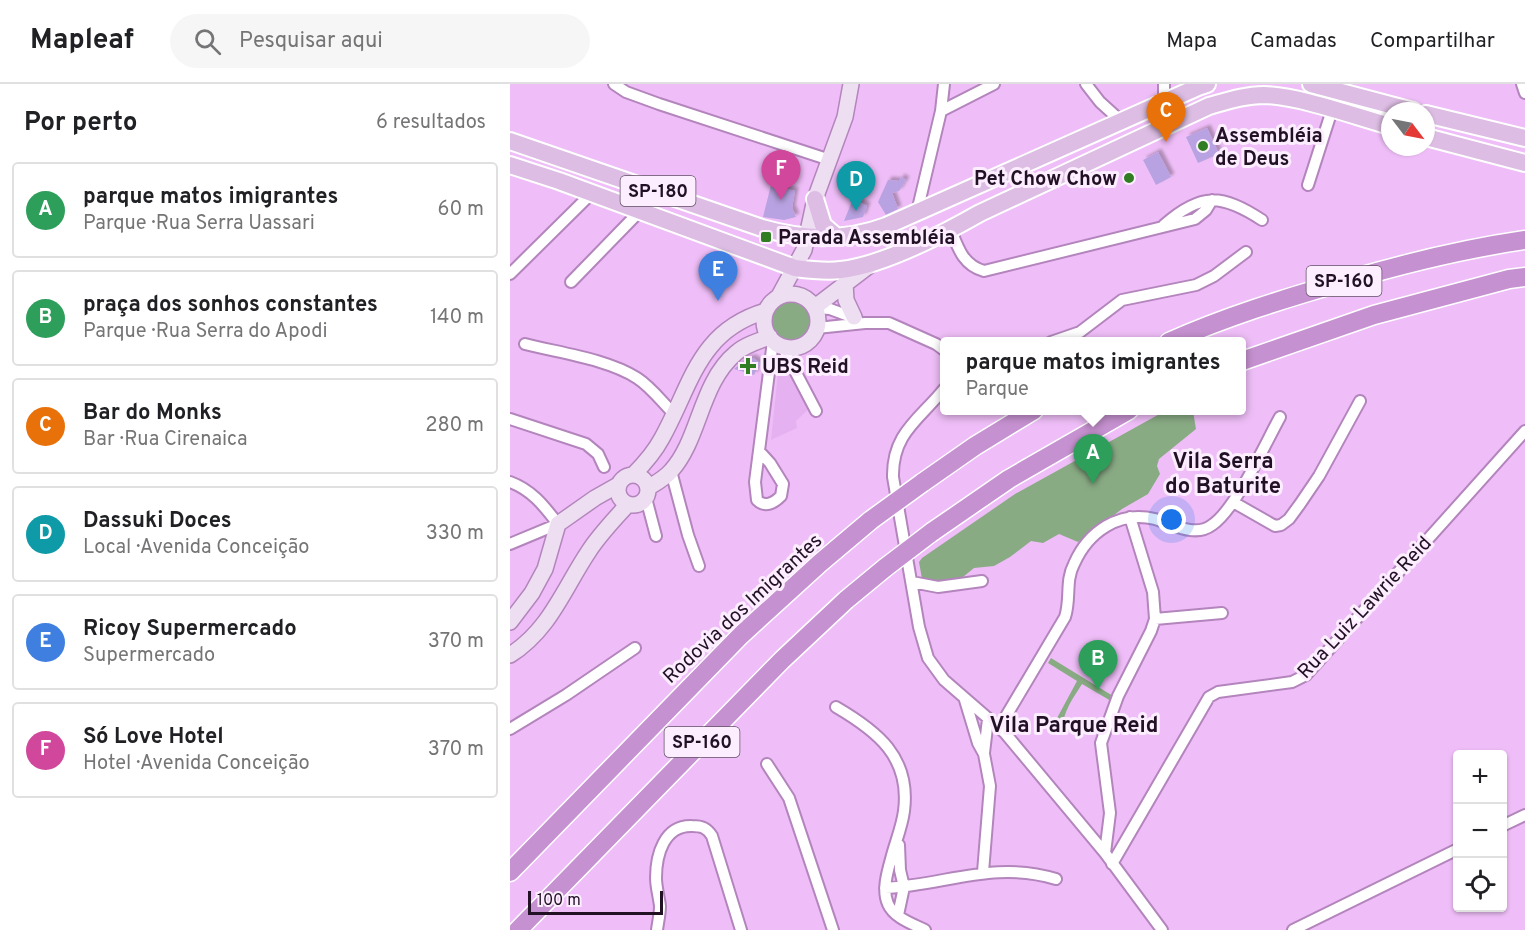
<!DOCTYPE html>
<html lang="pt">
<head>
<meta charset="utf-8">
<style>
  body { margin:0; font-family:Overpass,sans-serif; background:#f6f6f6; color:#202124 }
  .controls { position:absolute; right:18px; bottom:18px; display:grid; overflow:hidden; border-radius:6px; box-shadow:0 2px 4px #0004 }
  .controls button { width:54px; height:54px; display:grid; place-items:center; padding:0; border:0; border-bottom:2px solid #e0e0e0; background:#fff; color:#202124; font:30px sans-serif }
  .compass { position:absolute; left:871px; top:18px; width:54px; height:54px; border-radius:50%; background:#fff; box-shadow:0 2px 4px #0004; rotate:122deg }
  .scale { position:absolute; left:18px; bottom:15px; width:135px; box-sizing:border-box; padding-left:6px; border:3px solid #221025; border-top:0; font-size:16px; line-height:21px; white-space:nowrap; color:#221025; -webkit-text-stroke:4px #fcedff; paint-order:stroke }
  .you { position:absolute; left:662px; top:436px; width:21px; height:21px; margin:-15px; border:4px solid #fff; border-radius:50%; background:#1a73e8; box-shadow:0 0 0 9px #1a73e833 }
  .badge { display:grid; place-items:center; width:39px; height:39px; border-radius:50%; background:#317d24; color:#fff; font-size:20px; font-weight:700 }
  .pin { position:absolute; translate:-50% -50px; filter:drop-shadow(0 2px 3px #0008) }
  .pin::after { content:''; position:absolute; top:32px; width:21px; height:18px; background:inherit; clip-path:polygon(0 0,100% 0,50% 100%) }
  .popup { position:absolute; left:430px; top:253px; width:306px; height:78px; box-sizing:border-box; display:grid; place-content:center; border-radius:6px; background:#fff; filter:drop-shadow(0 2px 4px #0005); font-size:20px; white-space:nowrap; color:#757577 }
  .popup b { font-size:22px; color:#202124 }
  .popup::after { content:''; position:absolute; left:50%; top:100%; margin-left:-12px; border:12px solid transparent; border-top-color:#fff }
  .list { margin:0; padding:0; list-style:none }
  h2 { display:flex; justify-content:space-between; align-items:center; height:78px; margin:0; padding:0 24px; font-size:26px }
  h2 small { font-size:20px; font-weight:400; color:#757577 }
  .list li { display:grid; grid-template-columns:39px 1fr auto; gap:18px; align-items:center; box-sizing:border-box; height:96px; margin:0 12px 12px; padding:0 12px; border:2px solid #e0e0e0; border-radius:6px }
  .list b { display:block; font-size:22px; white-space:nowrap }
  .list p { margin:0; font-size:20px; white-space:nowrap; color:#757577 }
  .list em { font-size:20px; font-style:normal; color:#757577 }
  .icon { flex:none; width:33px; height:33px; fill:none; stroke:currentColor; stroke-width:2; stroke-linecap:round; stroke-linejoin:round }
  .map { position:relative; flex:none; width:1015px; height:846px; overflow:hidden }
  header { display:flex; align-items:center; gap:36px; box-sizing:border-box; height:84px; padding:0 30px; background:#fff; border-bottom:2px solid #e0e0e0 }
  header strong { font-size:28px }
  nav { display:flex; gap:33px; margin-inline-start:auto; font-size:21px }
  .search { width:420px; height:54px; background:#f6f6f6; display:flex; align-items:center; gap:15px; box-sizing:border-box; padding:0 21px; border-radius:33px; color:#757577; font-size:22px }
  main { display:flex }
  aside { flex:1; background:#fff }
  .map>svg:first-child { display:block }
  .built { fill:#e6b1f0 }
  .green { fill:#89ab84 }
  .building { fill:#b9a2e1; filter:url(#shadow) }
  .lines { fill:none; stroke-linecap:round; stroke-linejoin:round }
  .street-casing { stroke:#b385bc; stroke-width:14 }
  .secondary-casing { stroke:#b385bc; stroke-width:18 }
  .primary-casing { stroke:#fff; stroke-width:20 }
  .highway-casing { stroke:#fff; stroke-width:21 }
  .street { stroke:#fff; stroke-width:10 }
  .secondary { stroke:#eedef1; stroke-width:15 }
  .primary { stroke:#ddbde3; stroke-width:16 }
  .highway { stroke:#c691d0; stroke-width:18 }
  .highway-bridge-casing { stroke:#fff; stroke-width:21; stroke-linecap:butt }
  .highway-bridge { stroke:#c691d0; stroke-width:18 }
  .poi-dot { fill:#317d24; stroke:#fcedff; stroke-width:2 }
  .labels { text-anchor:middle; stroke-width:6; stroke-linejoin:round; paint-order:stroke }
  .shield { fill:#fcedff; stroke:#635266; stroke-width:1.5 }
  .shield-label { font-size:18px; font-weight:bold; fill:#221025 }
  .poi-label { font-size:20px; font-weight:bold; fill:#221025; stroke:#fcedff; text-anchor:start }
  .street-label { font-size:20px; fill:#221025; stroke:#fcedff }
  .quarter-label { font-size:22px; font-weight:bold; fill:#221025; stroke:#fcedff }
</style>
</head>
<body>
<header>
<strong>Mapleaf</strong>
<div class="search"><svg class="icon" aria-label="search" viewBox="0 0 24 24"><circle cx="10" cy="10" r="6"/><path d="M15 15l6 6"/></svg>Pesquisar aqui</div>
<nav><a>Mapa</a><a>Camadas</a><a>Compartilhar</a></nav>
</header>
<main>
<aside>
<h2>Por perto<small>6 resultados</small></h2>
<ul class="list">
<li><span class="badge" style="background:#2e9e5b">A</span><div><b>parque matos imigrantes</b><p>Parque · Rua Serra Uassari</p></div><em>60 m</em></li>
<li><span class="badge" style="background:#2e9e5b">B</span><div><b>praça dos sonhos constantes</b><p>Parque · Rua Serra do Apodi</p></div><em>140 m</em></li>
<li><span class="badge" style="background:#e8710a">C</span><div><b>Bar do Monks</b><p>Bar · Rua Cirenaica</p></div><em>280 m</em></li>
<li><span class="badge" style="background:#0f9aa8">D</span><div><b>Dassuki Doces</b><p>Local · Avenida Conceição</p></div><em>330 m</em></li>
<li><span class="badge" style="background:#3f7fe0">E</span><div><b>Ricoy Supermercado</b><p>Supermercado</p></div><em>370 m</em></li>
<li><span class="badge" style="background:#d1479c">F</span><div><b>Só Love Hotel</b><p>Hotel · Avenida Conceição</p></div><em>370 m</em></li>
</ul>
</aside>
<div class="map">
<svg width="1015" height="846" viewBox="0 0 1015 846">
  <defs>
    <filter id="shadow"><feDropShadow dx="3.5" dy="-3.5" stdDeviation="1.5" flood-color="#0004"/></filter>
  </defs>
  <rect width="100%" height="100%" fill="#efbef8"/>
  <path class="built" d="M274 276 304 320 286 337 287 344 261 356 269 279Z"/>
  <path class="green" d="M261 236a20 20 0 1 1 40 0a20 20 0 1 1-40 0Z
    M655 327H683L686 345 649 375 647 382 650 390 638 410 612 425 568 458 549 450 533 459 521 457 500 473 484 482 464 484 453 493 442 497 425 501 412 495 409 478 412 474 505 410Z
    M541 574 603 612 601 617 572 600C562 616 551 630 553 649L546 636 567 597 538 579Z"/>
  <path class="building" d="M697 44 709 70 688 79 676 53Z
    M648 68 661 93 646 101 633 76Z
    M391 93 396 96 389 107 382 109 388 125 376 131 368 118 378 96 389 97Z
    M261 101 285 107 282 124 286 133 274 136 253 133Z
    M343 115 357 122 353 133 334 137Z
    M243 274 250 279 244 291 224 285 236 275Z"/>
  <g class="lines">
    <g class="street-casing">
      <path id="street" d="M104 0 116 8 149 20 320 76
        M576 0 590 18 611 37
        M654 0V17
        M1012 0 1015 9
        M431 27 484 0
        M798 101 822 26
        M407 128 431 27 434 0
        M654 141C691 108 712 110 752 136
        M441 146C448 164 453 181 474 187L685 135 696 126 702 116
        M0 190 82 109
        M61 198 130 127
        M305 224 320 225 347 235
        M307 244 355 239H379L426 260 434 266
        M541 258 570 248 612 216 686 201 704 192 736 168
        M15 260C50 269 97 275 127 294 141 303 152 318 164 330
        M272 262 306 327
        M434 305C410 335 382 349 383 393L409 543 418 574 434 596 495 649 595 769 652 846
        M0 335 76 360 88 370 94 383
        M250 368 260 379 273 400 271 412C264 419 255 424 247 416L245 398 263 257
        M161 387 178 451 189 482
        M0 398C22 406 34 422 48 440L0 460
        M136 414 146 452
        M723 418 765 442 771 441 779 435 790 420 809 392 850 317
        M402 498 428 503 472 497
        M645 535 712 529
        M455 616 468 659 474 670 480 702 473 788
        M326 623C367 647 401 673 394 727 392 743 385 759 381 775 377 789 372 807 378 820 384 834 403 840 415 846
        M489 644 555 533C561 515 555 497 564 480 578 448 609 426 645 435 662 440 685 454 702 441 726 425 755 360 770 333
        M0 645 56 611 125 564
        M474 669 478 635
        M257 680 279 714 323 846
        M992 742 1015 731
        M595 769 600 729 591 659 608 612 641 547 645 535 643 508 620 433
        M602 780 699 613 708 608 782 598 796 591 1015 347
        M375 804C436 801 484 776 546 795
        M388 831 394 803 390 786 389 761
        M147 846C148 838 150 830 150 822 149 813 146 803 146 794 146 771 154 741 182 742 192 742 197 744 202 752L231 846
        M783 846 948 765"/>
    </g>
    <g class="secondary-casing">
      <path id="secondary" d="M335 199 336 216 344 233
        M254 237a27 27 0 1 1 54 0a27 27 0 1 1-54 0Z
        M269 212 294 166 305 115 335 33 341 0
        M305 223 360 181
        M124 390C135 379 145 367 152 354 182 300 188 247 256 227
        M108 406a15 15 0 1 1 30 0a15 15 0 1 1-30 0Z
        M138 404C146 399 155 394 161 387 190 355 190 299 226 269 235 261 248 257 260 253
        M0 538 22 509 35 485 48 440 85 414 108 401
        M0 571C40 546 54 504 79 467 90 450 105 435 118 420"/>
    </g>
    <g class="primary-casing">
      <path id="primary" d="M801 0 903 27
        M916 30 1015 54
        M916 53 1015 79
        M0 57 252 144C294 156 336 157 376 142L688 3 697 0
        M0 81 49 97 285 184C300 186 316 188 331 186 374 181 433 150 470 129L699 22C717 17 735 11 754 11 790 12 844 32 880 42
        M305 115 313 141 327 153"/>
    </g>
    <g class="highway-casing">
      <path id="highway" d="M659 258C715 233 773 215 832 198 892 180 953 165 1015 156
        M732 277 864 231 999 195 1015 193
        M412 399 465 362 524 326
        M422 448 499 395 619 326
        M0 788 231 551 310 479 361 436
        M8 846 272 576 336 516 376 483"/>
    </g>
    <use href="#street" class="street"/>
    <use href="#secondary" class="secondary"/>
    <use href="#primary" class="primary"/>
    <use href="#highway" class="highway"/>
    <g class="highway-bridge-casing">
      <path id="highway-bridge" d="M361 436 412 399
        M376 483 422 448"/>
    </g>
    <use href="#highway-bridge" class="highway-bridge"/>
  </g>
  <g class="poi-dot">
    <circle cx="693" cy="62" r="6"/>
    <circle cx="619" cy="94" r="6"/>
    <rect x="250" y="147" width="12" height="12" rx="3"/>
    <path d="M235 273h6v6h6v6h-6v6h-6v-6h-6v-6h6z"/>
  </g>
  <g class="labels">
    <g class="shield">
      <rect x="110.5" y="92" width="75" height="30" rx="4.5"/>
      <rect x="796.5" y="182" width="75" height="30" rx="4.5"/>
      <rect x="154.5" y="643" width="75" height="30" rx="4.5"/>
    </g>
    <g class="shield-label">
      <text x="148" y="113">SP-180</text>
      <text x="834" y="203">SP-160</text>
      <text x="192" y="664">SP-160</text>
    </g>
    <g class="poi-label">
      <text x="705" y="58">Assembléia<tspan x="705" dy="23">de Deus</tspan></text>
      <text x="607" y="101" text-anchor="end">Pet Chow Chow</text>
      <text x="268" y="160">Parada Assembléia</text>
      <text x="252" y="289">UBS Reid</text>
    </g>
    <g class="street-label">
      <text transform="translate(854 523) rotate(-47)" y="7">Rua Luiz Lawrie Reid</text>
      <text transform="translate(232 524) rotate(-43)" y="7">Rodovia dos Imigrantes</text>
    </g>
    <g class="quarter-label">
      <text x="713" y="384">Vila Serra<tspan x="713" dy="25">do Baturite</tspan></text>
      <text x="564" y="648">Vila Parque Reid</text>
    </g>
  </g>
</svg>
<div class="controls">
<button>+</button>
<button>−</button>
<button><svg class="icon" aria-label="locate" viewBox="0 0 24 24"><circle cx="12" cy="12" r="6"/><path d="M12 2v4M12 18v4M2 12h4M18 12h4"/></svg></button>
</div>
<svg class="compass" viewBox="-18 -18 36 36"><path d="M0-13l5 13h-10z" fill="#e53935"/><path d="M0 13l5-13h-10z" fill="#757577"/></svg>
<div class="scale">100 m</div>
<div class="you"></div>
<div class="pin badge" style="left:583px;top:400px;background:#2e9e5b">A</div>
<div class="popup"><b>parque matos imigrantes</b>Parque</div>
<div class="pin badge" style="left:588px;top:606px;background:#2e9e5b">B</div>
<div class="pin badge" style="left:656px;top:58px;background:#e8710a">C</div>
<div class="pin badge" style="left:346px;top:127px;background:#0f9aa8">D</div>
<div class="pin badge" style="left:208px;top:217px;background:#3f7fe0">E</div>
<div class="pin badge" style="left:271px;top:116px;background:#d1479c">F</div>
</div>
</main>
</body>
</html>
